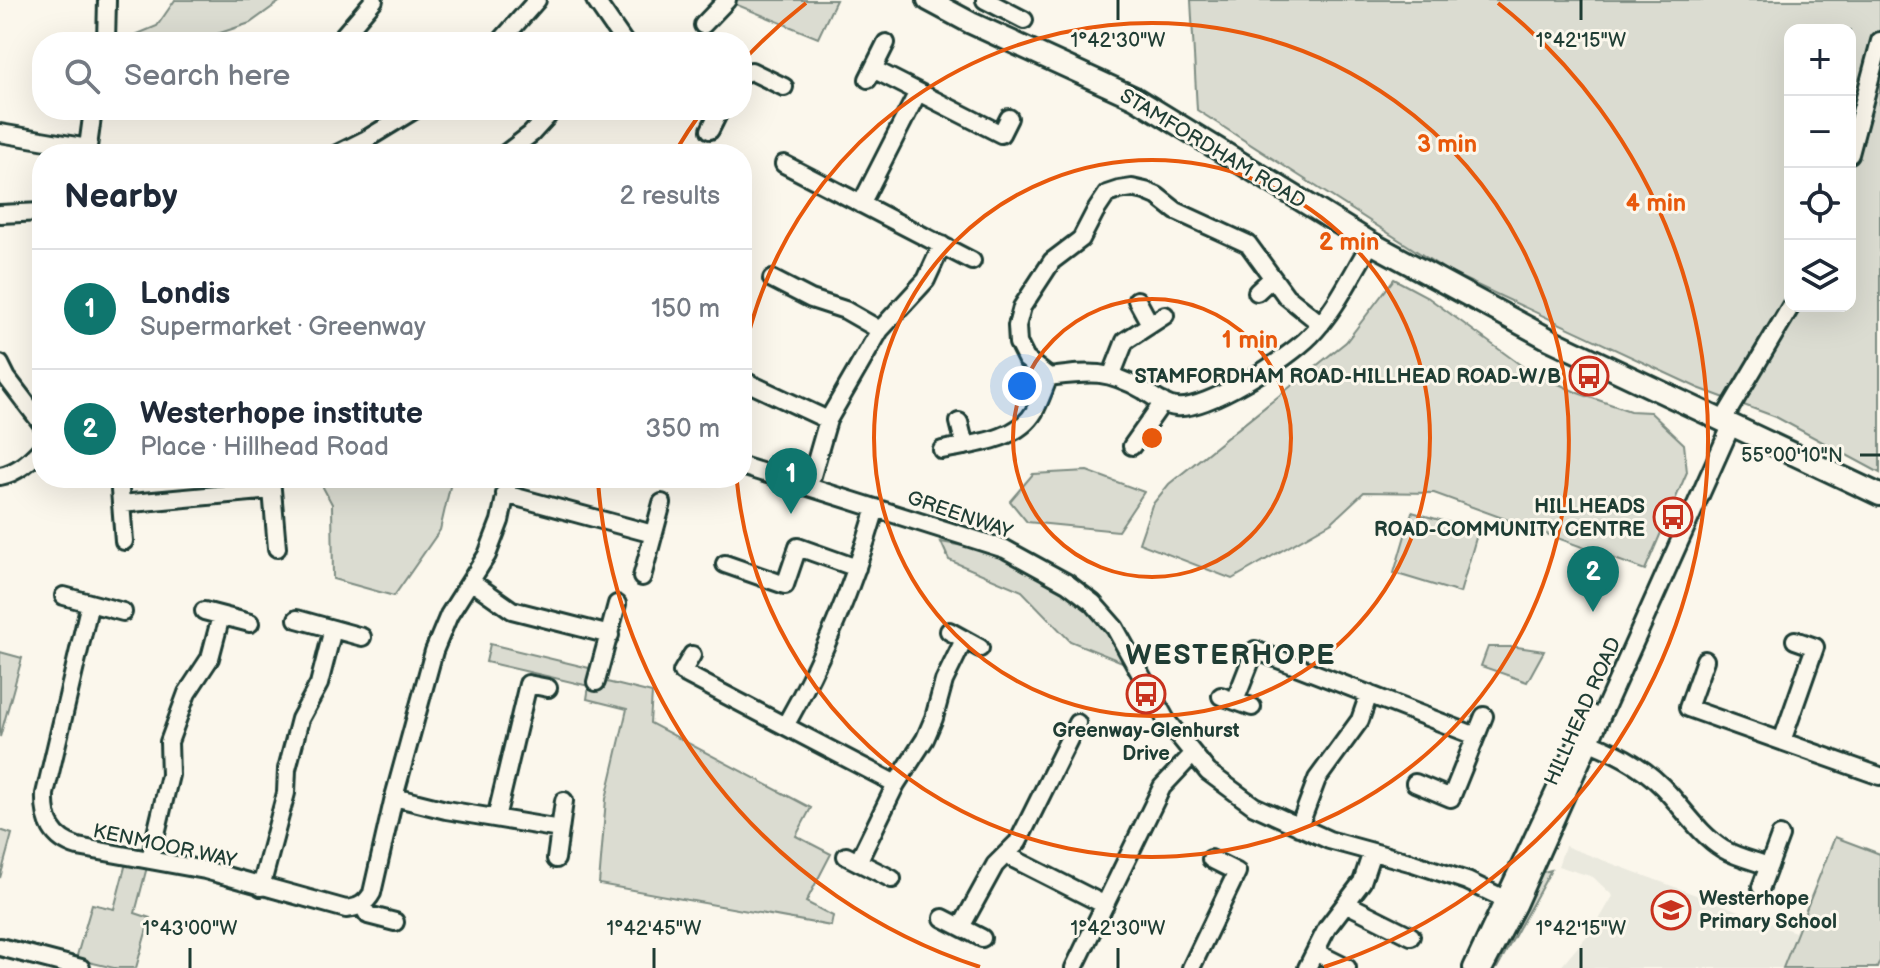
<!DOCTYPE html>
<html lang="en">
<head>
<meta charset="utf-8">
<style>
  body { margin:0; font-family:"Balsamiq Sans",sans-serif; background:#f6f6f7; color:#1f2937 }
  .controls { position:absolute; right:24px; top:24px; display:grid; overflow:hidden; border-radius:16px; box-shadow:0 8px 32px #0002 }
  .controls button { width:72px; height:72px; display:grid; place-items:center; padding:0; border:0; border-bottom:2px solid #e0e1e3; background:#fff; color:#1f2937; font:40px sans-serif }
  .you { position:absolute; left:1022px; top:386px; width:28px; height:28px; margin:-20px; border:6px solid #fff; border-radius:50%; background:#1a73e8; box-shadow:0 0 0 12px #1a73e833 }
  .badge { display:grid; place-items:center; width:52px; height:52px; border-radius:50%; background:#0f766e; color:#fff; font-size:26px; font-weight:700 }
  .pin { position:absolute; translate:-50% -66px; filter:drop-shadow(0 2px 4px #0008) }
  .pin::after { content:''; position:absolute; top:42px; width:28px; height:24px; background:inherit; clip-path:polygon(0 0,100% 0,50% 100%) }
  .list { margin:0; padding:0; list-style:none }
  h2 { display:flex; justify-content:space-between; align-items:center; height:104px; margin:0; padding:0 32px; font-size:34px }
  h2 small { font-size:26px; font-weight:400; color:#747a83 }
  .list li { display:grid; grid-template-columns:52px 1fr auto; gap:24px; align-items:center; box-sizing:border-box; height:120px; padding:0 32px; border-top:2px solid #e0e1e3 }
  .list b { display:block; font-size:30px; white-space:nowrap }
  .list p { margin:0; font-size:26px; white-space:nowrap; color:#747a83 }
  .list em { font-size:26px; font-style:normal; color:#747a83 }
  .icon { flex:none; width:44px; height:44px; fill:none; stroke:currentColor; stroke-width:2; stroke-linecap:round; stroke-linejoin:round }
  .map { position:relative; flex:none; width:1880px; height:968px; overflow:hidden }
  .search { position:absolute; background:#fff; box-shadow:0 8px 32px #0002; left:32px; top:32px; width:720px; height:88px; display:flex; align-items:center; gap:20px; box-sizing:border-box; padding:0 28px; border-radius:32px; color:#747a83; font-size:30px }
  .panel { position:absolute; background:#fff; box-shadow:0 8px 32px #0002; left:32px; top:144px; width:720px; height:344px; border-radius:32px }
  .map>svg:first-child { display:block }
  .built { fill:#eae9de }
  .green { fill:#dbdcd1; stroke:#7d8c82; stroke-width:2; fill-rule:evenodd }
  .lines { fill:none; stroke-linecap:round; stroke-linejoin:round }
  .minor-casing { stroke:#1f3d34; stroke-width:22 }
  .major-casing { stroke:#1f3d34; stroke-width:26 }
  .minor { stroke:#fbf7ec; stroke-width:16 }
  .major { stroke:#fbf7ec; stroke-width:20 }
  .ticks { fill:none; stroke:#1f3d34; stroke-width:3 }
  .ring { fill:none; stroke:#e8590c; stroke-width:4 }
  .labels { text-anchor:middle; stroke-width:6; stroke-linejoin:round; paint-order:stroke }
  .street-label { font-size:20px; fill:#1f3d34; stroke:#fbf7ec }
  .poi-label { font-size:20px; font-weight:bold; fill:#1f3d34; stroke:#fbf7ec; text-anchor:end }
  .district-label { font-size:28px; font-weight:bold; letter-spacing:2px; fill:#1f3d34; stroke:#fbf7ec }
  .ticks-label { font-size:20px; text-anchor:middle; fill:#1f3d34; stroke:#fbf7ec; stroke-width:6; stroke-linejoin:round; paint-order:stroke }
  .centre { fill:#e8590c; stroke:#fbf7ec; stroke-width:4 }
  .ring-label { font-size:24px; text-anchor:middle; font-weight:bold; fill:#e8590c; stroke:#fbf7ec; stroke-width:6; stroke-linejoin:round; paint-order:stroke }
</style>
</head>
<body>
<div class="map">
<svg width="1880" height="968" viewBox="0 0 1880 968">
  <rect width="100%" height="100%" fill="#fbf7ec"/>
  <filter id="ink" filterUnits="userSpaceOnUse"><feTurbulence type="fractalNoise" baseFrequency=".0125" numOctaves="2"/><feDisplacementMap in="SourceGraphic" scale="16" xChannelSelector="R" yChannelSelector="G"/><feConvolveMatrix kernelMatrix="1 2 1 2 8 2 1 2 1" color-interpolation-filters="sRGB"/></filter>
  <g filter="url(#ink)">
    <path class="built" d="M1835 837 1880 854V961L1877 968H1560L1596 925 1613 896 1593 877 1558 866 1565 846 1795 932Z"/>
    <path class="green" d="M175 0H282L250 23 193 42H118L157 26Z
      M732 0H836L818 38 730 2Z
      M1191 0H1880V473L1776 417 1698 388 1449 272 1197 110ZM1790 30H1850V306H1790Z
      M1394 279 1426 296 1526 369 1578 393 1630 411 1650 412 1684 444 1687 472 1645 570 1434 493 1364 492 1332 522 1232 579 1139 543 1152 505 1169 484 1346 342Z
      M1087 471 1144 492 1118 531 1027 522 1010 501 1033 474Z
      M318 478H452L440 530 394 596 333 579 332 504Z
      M1412 512 1478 531 1460 593 1394 573Z
      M941 542 996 552 1054 583 1094 613 1127 664 1070 641 1022 591 949 560Z
      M490 644 589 668 607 682 652 693 650 723 811 808 796 836 831 854 806 902 833 916 831 926 599 884 606 799 627 709 587 699 589 686 486 662Z
      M1488 647H1517L1544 651 1527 682 1481 666Z
      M0 652 22 658 0 737Z
      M0 830 12 834 0 878Z
      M1835 837 1880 854V961L1877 968H1783Z
      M126 863 147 867 135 913 150 918 136 968H114L76 959 92 904 114 909Z
      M1551 870 1497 968H1489L1535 874Z"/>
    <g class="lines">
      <g class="minor-casing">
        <path id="minor" d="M595 0 624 42
          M985 0 1024 20
          M703 25 727 0
          M106 42 107 0
          M338 42 374 0
          M500 42 537 0
          M873 69 1001 134 1009 118
          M742 74 751 71 784 87
          M868 79 886 43
          M710 130 720 110
          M0 133 88 148
          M87 154 93 110
          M337 154 365 140 414 110
          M505 154 531 134 553 110
          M1850 154 1880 41
          M784 164 972 261
          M861 204 918 92
          M0 214 42 212
          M772 279 811 299 845 310 880 330
          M1257 292 1272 278
          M1137 300 1150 324
          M1321 324 1286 296 1248 244 1176 211 1157 196 1145 191 1132 188 1119 190 1107 194 1095 212 1081 239 1052 261 1022 307 1017 326 1018 343 1026 359 1049 377C1090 372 1106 369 1143 390 1153 396 1164 406 1176 407 1206 411 1289 358 1310 336 1335 311 1352 274 1371 243
          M0 364 7 378 42 424
          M1112 374 1125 341 1165 315
          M742 380 828 420
          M1723 420 1791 306
          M959 422 965 446
          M1132 446 1163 402
          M942 450C972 444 1017 441 1034 412 1040 401 1044 388 1049 377
          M742 466 1005 549 1067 583 1093 603 1115 628 1166 720 1208 772 1254 806 1329 840 1413 863 1467 881 1517 905
          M0 476C17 473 30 461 42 448
          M271 478 277 548
          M809 486 828 420 880 330 926 280 942 245
          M120 490 124 541
          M505 494 653 534
          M121 504 272 490
          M876 508C854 583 824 657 785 726L896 784
          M725 564 785 585 798 547 857 568
          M642 577 662 503
          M472 582 512 610 610 635
          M64 596 123 612
          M90 603 45 794C44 821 52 839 78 847L205 870 346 909C358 908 366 904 372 893L394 797 434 651 449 615 487 555 500 521 509 478
          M204 611 250 623
          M297 619 362 637
          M949 631 980 648
          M692 655 682 672 785 726
          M1705 660 1688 708 1880 776
          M596 682 617 604
          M1221 696 1252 707
          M1235 701 1255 650 1476 736 1451 798 1415 783
          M1476 736 1484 716
          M1782 741 1815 647 1795 640
          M1590 742C1622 755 1648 769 1671 796 1687 814 1702 836 1723 849 1736 857 1754 861 1769 866
          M394 797 446 810 560 829
          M496 818 528 684 548 688
          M1299 827 1317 779 1360 720 1369 694
          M1006 855 1105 905
          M846 856 892 879
          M150 859 170 775 169 742 187 693 210 658 221 616
          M556 859 564 801
          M858 862 896 784 925 739 934 718 944 681 964 640
          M261 887 286 793 287 769 300 719 319 684 333 629
          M1761 887 1780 836
          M1347 904 1411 936
          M362 905 368 915 395 922
          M943 918 982 938
          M961 927 995 865 1018 842 1077 723
          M0 947 81 968
          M1315 952 1347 968
          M1074 968 1162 787 1193 754
          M1191 968 1237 872 1211 859
          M1307 968 1327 928 1362 882 1372 852
          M1472 968 1591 714
          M1484 968 1517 905 1732 424"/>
      </g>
      <g class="major-casing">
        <path id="major" d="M928 0 971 23 1135 98 1371 243 1549 339 1880 495"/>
      </g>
      <use href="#minor" class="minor"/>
      <use href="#major" class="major"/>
    </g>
  </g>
  <path class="ticks" d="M1118 0V20M1581 0V20M1860 455H1880M190 948V968M654 948V968M1118 948V968M1581 948V968"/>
  <g class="ring">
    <circle cx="1152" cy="438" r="139"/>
    <circle cx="1152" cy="438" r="278"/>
    <path d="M743 358A417 417 0 1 1 737 482"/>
    <path d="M980 967A556 556 0 0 1 598 482M675 152A556 556 0 0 1 702 111M742 62A556 556 0 0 1 806 3M1498 3A556 556 0 0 1 1324 967"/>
  </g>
  <defs>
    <g id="bus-ring" transform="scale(2)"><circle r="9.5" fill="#fbf7ec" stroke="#c8321e" stroke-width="1.5"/><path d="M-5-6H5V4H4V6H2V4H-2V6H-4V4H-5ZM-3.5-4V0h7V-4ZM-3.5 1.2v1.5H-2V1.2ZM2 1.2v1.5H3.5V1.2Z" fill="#c8321e"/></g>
    <g id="school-ring" transform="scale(2)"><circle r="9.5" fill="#fbf7ec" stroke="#c8321e" stroke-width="1.5"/><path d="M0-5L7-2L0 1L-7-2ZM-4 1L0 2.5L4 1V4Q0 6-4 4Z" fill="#c8321e"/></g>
  </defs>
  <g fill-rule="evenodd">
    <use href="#bus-ring" x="1589" y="376"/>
    <use href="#bus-ring" x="1673" y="517"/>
    <use href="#bus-ring" x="1146" y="694"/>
    <use href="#school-ring" x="1671" y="910"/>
  </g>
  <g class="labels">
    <g class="street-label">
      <text transform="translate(1213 148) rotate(31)" y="7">STAMFORDHAM ROAD</text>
      <text transform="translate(960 514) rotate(19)" y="7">GREENWAY</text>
      <text transform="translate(1582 711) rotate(-66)" y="7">HILLHEAD ROAD</text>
      <text transform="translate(165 845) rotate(12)" y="7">KENMOOR WAY</text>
    </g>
    <g class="poi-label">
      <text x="1561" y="383">STAMFORDHAM ROAD-HILLHEAD ROAD-W/B</text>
      <text x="1645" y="513">HILLHEADS<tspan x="1645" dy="23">ROAD-COMMUNITY CENTRE</tspan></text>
      <text x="1146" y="737" text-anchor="middle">Greenway-Glenhurst<tspan x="1146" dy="23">Drive</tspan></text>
      <text x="1699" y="905" text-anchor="start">Westerhope<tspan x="1699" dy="23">Primary School</tspan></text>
    </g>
    <g class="district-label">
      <text x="1231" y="664">WESTERHOPE</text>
    </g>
  </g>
  <g class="ticks-label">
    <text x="1118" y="47">1°42'30"W</text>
    <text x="1581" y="47">1°42'15"W</text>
    <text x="1792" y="462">55°00'10"N</text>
    <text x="190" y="935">1°43'00"W</text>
    <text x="654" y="935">1°42'45"W</text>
    <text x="1118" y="935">1°42'30"W</text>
    <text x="1581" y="935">1°42'15"W</text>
  </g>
  <circle cx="1152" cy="438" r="12" class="centre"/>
  <g class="ring-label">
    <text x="1447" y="152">3 min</text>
    <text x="1656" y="211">4 min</text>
    <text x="1349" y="250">2 min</text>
    <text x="1250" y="348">1 min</text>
  </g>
</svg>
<div class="controls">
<button>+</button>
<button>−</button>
<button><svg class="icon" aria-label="locate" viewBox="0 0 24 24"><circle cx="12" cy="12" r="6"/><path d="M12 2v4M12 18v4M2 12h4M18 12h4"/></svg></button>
<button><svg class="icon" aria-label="layers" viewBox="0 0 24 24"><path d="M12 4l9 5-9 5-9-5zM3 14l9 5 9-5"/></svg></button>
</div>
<div class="you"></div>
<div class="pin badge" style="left:791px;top:514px">1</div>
<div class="pin badge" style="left:1593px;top:612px">2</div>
<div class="search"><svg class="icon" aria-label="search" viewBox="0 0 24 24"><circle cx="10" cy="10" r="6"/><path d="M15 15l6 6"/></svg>Search here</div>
<section class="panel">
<h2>Nearby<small>2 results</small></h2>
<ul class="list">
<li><span class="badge">1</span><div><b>Londis</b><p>Supermarket · Greenway</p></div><em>150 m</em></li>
<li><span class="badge">2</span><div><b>Westerhope institute</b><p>Place · Hillhead Road</p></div><em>350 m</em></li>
</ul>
</section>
</div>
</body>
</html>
